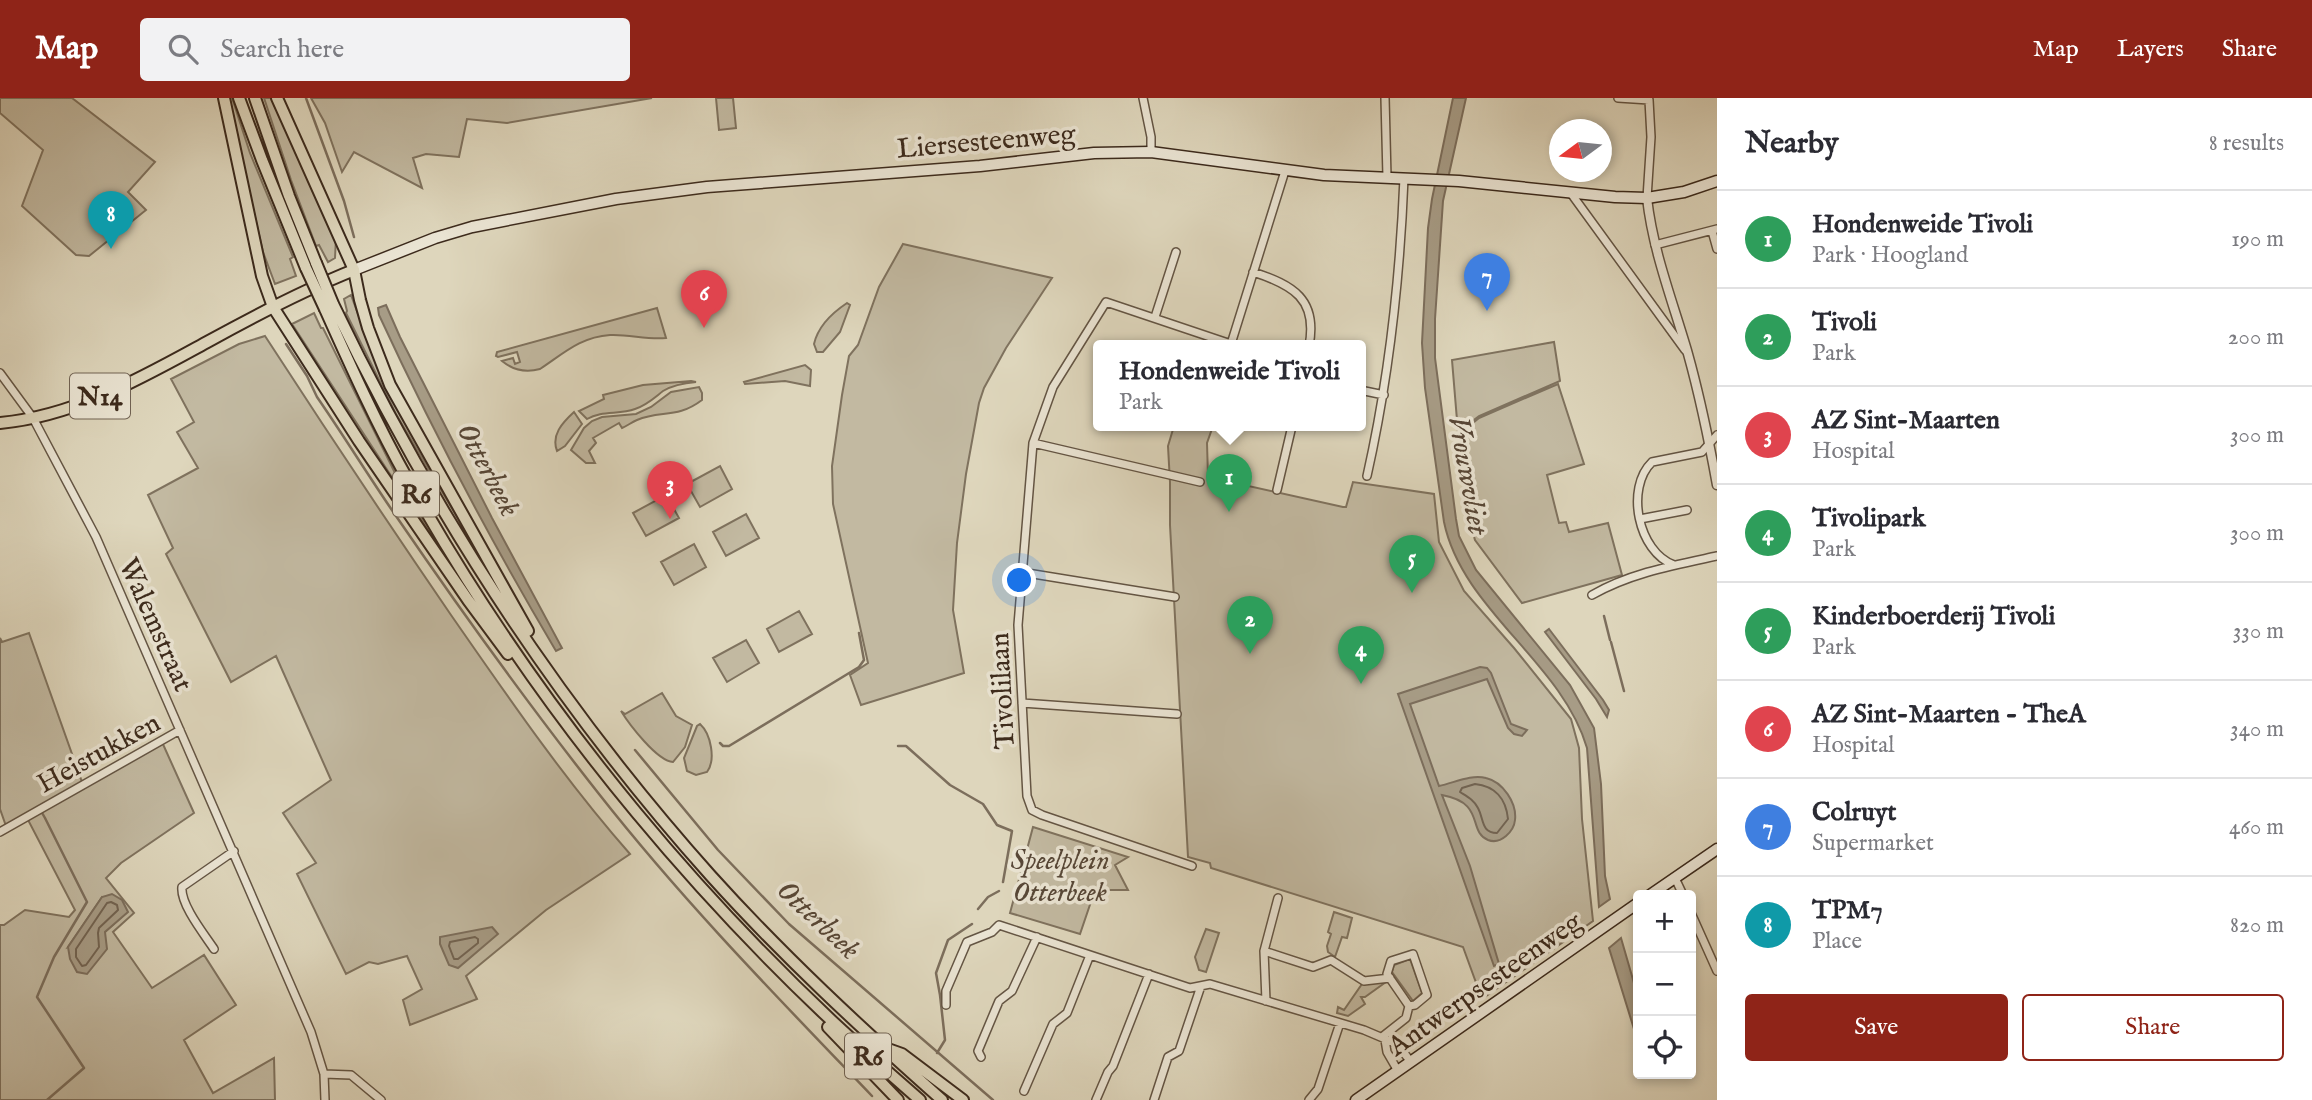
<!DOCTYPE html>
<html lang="en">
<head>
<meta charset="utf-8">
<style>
  body { margin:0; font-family:"IM FELL English",serif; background:#f2f2f3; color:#2b2b33 }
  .controls { position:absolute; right:21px; bottom:21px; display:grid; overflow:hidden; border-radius:7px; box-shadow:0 4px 10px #0003 }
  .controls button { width:63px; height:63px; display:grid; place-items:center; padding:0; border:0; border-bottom:2px solid #e1e1e2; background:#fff; color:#2b2b33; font:35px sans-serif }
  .compass { position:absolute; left:1549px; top:21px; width:63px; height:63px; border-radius:50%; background:#fff; box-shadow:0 4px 10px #0003; rotate:255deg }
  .you { position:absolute; left:1020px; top:483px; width:24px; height:24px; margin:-18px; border:5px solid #fff; border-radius:50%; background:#1a73e8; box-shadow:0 0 0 10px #1a73e833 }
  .badge { display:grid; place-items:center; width:46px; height:46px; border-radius:50%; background:#8f2418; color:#fff; font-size:23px; font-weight:700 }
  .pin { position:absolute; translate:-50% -58px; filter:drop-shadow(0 2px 4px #0008) }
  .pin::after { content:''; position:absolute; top:37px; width:24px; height:21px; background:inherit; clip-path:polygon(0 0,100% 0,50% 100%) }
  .popup { position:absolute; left:1093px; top:242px; width:273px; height:91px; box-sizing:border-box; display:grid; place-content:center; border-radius:7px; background:#fff; filter:drop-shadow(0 2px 5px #0005); font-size:23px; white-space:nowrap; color:#7c7c81 }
  .popup b { font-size:26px; color:#2b2b33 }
  .popup::after { content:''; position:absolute; left:50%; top:100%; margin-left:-14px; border:14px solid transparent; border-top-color:#fff }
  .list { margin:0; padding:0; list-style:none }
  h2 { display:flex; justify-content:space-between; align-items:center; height:91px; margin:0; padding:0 28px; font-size:30px }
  h2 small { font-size:23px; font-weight:400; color:#7c7c81 }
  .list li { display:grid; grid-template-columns:46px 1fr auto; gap:21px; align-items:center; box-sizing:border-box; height:98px; padding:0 28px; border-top:2px solid #e1e1e2 }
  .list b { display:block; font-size:26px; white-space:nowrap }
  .list p { margin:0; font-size:23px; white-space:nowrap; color:#7c7c81 }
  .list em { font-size:23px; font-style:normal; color:#7c7c81 }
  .actions { display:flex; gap:14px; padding:21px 28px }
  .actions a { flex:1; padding:16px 0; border:2px solid #8f2418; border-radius:7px; text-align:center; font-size:24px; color:#8f2418 }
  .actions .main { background:#8f2418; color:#fff }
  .icon { flex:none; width:38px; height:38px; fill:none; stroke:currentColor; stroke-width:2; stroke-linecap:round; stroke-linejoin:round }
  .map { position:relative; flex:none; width:1717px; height:1002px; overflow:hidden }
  header { display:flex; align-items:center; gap:42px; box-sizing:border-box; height:98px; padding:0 35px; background:#8f2418; color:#fff }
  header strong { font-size:33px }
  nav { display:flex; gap:38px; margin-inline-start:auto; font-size:24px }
  .search { width:490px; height:63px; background:#f2f2f3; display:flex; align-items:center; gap:18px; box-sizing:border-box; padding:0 24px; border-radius:7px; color:#7c7c81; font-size:26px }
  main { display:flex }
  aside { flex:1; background:#fff }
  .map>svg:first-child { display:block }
  .green { fill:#c2b9a1; stroke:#7f725e; stroke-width:2; fill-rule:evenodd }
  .water { fill:#a79c86; stroke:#7c6e5c; stroke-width:2 }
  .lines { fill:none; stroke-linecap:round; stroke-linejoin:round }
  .shore { stroke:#726351; stroke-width:2 }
  .stream { stroke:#7c6e5c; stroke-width:2.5 }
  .minor-casing { stroke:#645544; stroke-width:10 }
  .tertiary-casing { stroke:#645544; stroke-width:11 }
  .secondary-casing { stroke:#3c2a1c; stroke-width:13 }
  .primary-casing { stroke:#3c2a1c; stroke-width:14 }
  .trunk-casing { stroke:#3c2a1c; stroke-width:14 }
  .minor { stroke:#eae4d3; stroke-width:7 }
  .tertiary { stroke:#eae4d3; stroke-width:8 }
  .secondary { stroke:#eae4d3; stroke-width:10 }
  .primary { stroke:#ded6bc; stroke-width:10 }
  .trunk { stroke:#ded6bc; stroke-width:10 }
  .trunk-bridge-casing { stroke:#3c2a1c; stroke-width:14; stroke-linecap:butt }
  .trunk-bridge { stroke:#ded6bc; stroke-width:10 }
  .labels { text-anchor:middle; stroke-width:7; stroke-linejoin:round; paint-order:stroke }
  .shield { fill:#eae4d3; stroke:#706253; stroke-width:2 }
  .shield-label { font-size:26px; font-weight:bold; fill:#3c2a1c }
  .street-label { font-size:28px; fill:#3c2a1c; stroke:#eae4d3 }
  .park-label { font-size:28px; font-style:italic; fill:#574737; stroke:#eae4d3 }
  .water-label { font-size:30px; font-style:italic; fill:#574636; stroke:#eae4d3 }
</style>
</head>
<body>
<header>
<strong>Map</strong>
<div class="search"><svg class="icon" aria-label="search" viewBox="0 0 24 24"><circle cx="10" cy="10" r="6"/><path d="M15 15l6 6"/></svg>Search here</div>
<nav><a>Map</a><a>Layers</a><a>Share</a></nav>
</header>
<main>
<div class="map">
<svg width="1717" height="1002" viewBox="0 0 1717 1002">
  <rect width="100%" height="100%" fill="#ded6bc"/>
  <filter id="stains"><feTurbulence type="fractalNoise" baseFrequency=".00286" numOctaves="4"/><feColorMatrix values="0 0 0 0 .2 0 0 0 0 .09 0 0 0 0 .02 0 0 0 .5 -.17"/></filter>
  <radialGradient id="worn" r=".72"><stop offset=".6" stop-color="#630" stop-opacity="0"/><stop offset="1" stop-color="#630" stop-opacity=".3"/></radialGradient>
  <path class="green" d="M0 0H72L155 64 128 94 146 112 89 158 76 157 22 108 43 52 0 15Z
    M228 0H232L250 55 293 159 290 161 296 178 275 186 263 154Z
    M264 0H273L336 140 335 160 328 164 319 147 316 148 291 82Z
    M311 0H652L507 25 467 21 459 59 426 56 413 60 422 90 354 54 342 74 325 25Z
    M716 0H733L736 30 719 32Z
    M903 146 1052 180 1006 250 984 290 979 305 966 376 957 445 953 512 964 575 861 607 850 577 868 565 833 406 832 368 842 297 849 258 858 247 879 189Z
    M351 197 378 270 480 458 396 316 346 215 347 213 344 201Z
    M847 205 850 207 840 234 823 254H817L814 246C818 228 832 215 847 205Z
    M657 210 666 240C647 242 629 236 610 237 580 239 563 256 540 271 526 275 513 272 502 263L513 260 515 266 520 264 517 254 498 259 496 258 497 254Z
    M314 215 321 230H323L400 385 444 459 292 226Z
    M265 238C326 332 388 425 451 517 508 599 564 681 630 756L546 812 466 878 477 901 410 927 403 902 422 891 407 858 378 866 369 864 346 876 297 776 316 765 283 715 331 682 276 558 231 584 166 456 173 450 148 397 198 370 177 334 194 324 171 281 239 246Z
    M1554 244 1560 283 1479 318 1458 334 1452 262Z
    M805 267 811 272 810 288 785 283 745 286 744 284Z
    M691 283 696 284C684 285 673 287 663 293 654 300 647 307 635 311 619 317 602 312 587 321L579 313 604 301 603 297 643 287Z
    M1558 286 1584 366 1547 377 1559 425 1566 424 1569 434 1608 425 1622 477 1522 505 1475 442 1469 421 1457 338 1479 320Z
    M699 289 702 295V302C677 321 661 312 637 322 632 324 627 328 622 330L619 325 593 340 596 345 589 353 595 365H586L571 352 584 330 592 323 602 319 636 316 651 309 671 294Z
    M574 314 582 326 565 348 557 353C551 337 562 325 574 314Z
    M1174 328H1213L1207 345 1208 379 1343 409H1346L1353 384 1434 396 1439 444 1464 493 1514 550 1571 621 1579 650 1582 721 1593 823 1482 901 1463 849 1211 770 1210 765 1188 759 1170 427V384L1168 348Z
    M720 368 732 391 700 409 687 386Z
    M666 397 679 420 646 438 633 415Z
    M746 416 759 440 726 458 713 434Z
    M694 446 706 469 674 487 661 464Z
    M799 513 812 536 779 554 767 531Z
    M29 535 82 684 6 728 0 711V540L2 544Z
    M746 542 759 565 727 584 713 560Z
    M662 595 676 618 692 627 685 649 673 664C657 663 629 626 621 613L625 616Z
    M700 626C711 636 716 662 707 674L696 677 687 673 684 660 697 628Z
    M162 644 194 715 121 765 106 780 134 815 113 834 152 890 204 857 236 907 184 942 213 995 274 960 275 1002H0V827H4L25 812 69 819 75 812 27 720ZM102 799 127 814 105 834 68 849Z
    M1033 729 1128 759 1115 767 1128 792H1095L1080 836 1010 815Z
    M1334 814 1352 820 1347 840 1342 839 1335 859 1328 854 1327 848 1331 836 1328 834Z
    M1206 831 1219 835 1206 874 1199 872 1195 859Z
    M1410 861 1422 895 1413 903 1392 874 1394 867Z
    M1386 884 1365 899H1361L1365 906 1348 918 1337 915 1338 909 1344 912 1362 886Z"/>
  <path class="water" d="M1453 0H1466L1443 103 1435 221V260L1456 421 1459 438 1476 472 1570 587 1594 630 1601 686 1605 778 1610 801 1599 809 1587 650C1562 564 1462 512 1444 424L1425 290 1422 245 1428 130 1432 101Z
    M386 207 400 239 492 420 562 550 556 553C492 445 432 332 379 217L378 210Z
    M1549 531 1603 602 1609 612 1607 619 1596 601 1545 534Z
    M1480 569 1487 570 1491 575 1511 626 1527 632 1522 638 1514 636 1508 630 1487 581 1410 606 1439 688C1454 685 1471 676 1486 680 1503 684 1517 705 1515 722 1514 733 1501 747 1488 742 1467 733 1486 705 1442 697L1470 768 1499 866 1494 868 1398 596Z
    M112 796 122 802 128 814 105 834 107 851 87 876 77 874 70 861 68 849 102 799Z
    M492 829 498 836 458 870 449 867 440 846V839Z
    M1621 840 1638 899V944L1609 850Z"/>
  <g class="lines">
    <path class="shore" d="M1475 686C1495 688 1506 701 1508 721L1497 735C1481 735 1484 721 1478 710 1474 702 1468 699 1460 694L1462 690Z
      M111 804 117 807 118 812 99 830 98 835 99 849 86 867 82 868 76 859V851L107 805Z
      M475 839 478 841V845L458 861H454L449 848 450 844Z"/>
    <path class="stream" d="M306 0 344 103 354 139
      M286 246 307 278 317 299C344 338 369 379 396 418 461 513 528 606 599 696 683 803 778 900 872 998
      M1604 518 1610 542
      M1611 544 1624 593
      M720 645 723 648H729L859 569 864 562 859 535
      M898 648H906L950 687 983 706 997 727 1012 733 1003 784
      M635 652 718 752 789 826 993 1002
      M43 712 41 713 45 720 87 804 54 859 37 899 84 970 47 1002
      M978 811 988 799 999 793
      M937 955 945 942 940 897 936 875 948 842 972 826"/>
    <g class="minor-casing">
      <path id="minor" d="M1143 0 1151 39V54
        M1385 0 1387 79
        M1618 0 1649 2 1651 39 1647 100
        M1570 94 1685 252
        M1712 133 1717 151
        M1655 147 1717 131
        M1253 174C1293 187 1318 201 1309 248
        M1155 219 1176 154
        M0 275 33 320 96 439 311 934 324 976 325 1002
        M1360 292 1384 297
        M1033 345 1200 384
        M1367 378C1389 280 1400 180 1404 80
        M1277 392 1292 328
        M1640 421 1687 412
        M1674 467C1638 454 1625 390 1652 364L1702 354 1717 337
        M1021 474 1175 499
        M1592 497C1630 475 1675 467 1717 458
        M1022 605 1177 616
        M0 734 180 632
        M1192 768 1042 717 1032 712 1027 698 1018 527 1033 345 1053 289 1106 204 1231 246 1285 73
        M1675 780 1683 797
        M1278 800 1264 853 1313 869 1331 862 1364 883 1390 880
        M1691 815 1717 873
        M214 851C204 836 180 806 182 789L234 753
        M1264 853 1266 903
        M946 907V893L967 844 992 834 999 827 1190 890 1210 886 1364 932 1397 946 1411 964
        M1382 939 1406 920 1409 908 1387 876 1391 863 1413 856 1427 897 1415 907 1409 908
        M1385 942 1387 954 1398 973
        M981 959 978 953 999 903 1012 893 1037 839
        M324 976 351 977 381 1002
        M1024 993 1053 926 1067 915 1090 857
        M1096 1002 1108 974 1113 968 1149 876
        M1154 1002 1168 959 1179 953 1201 888
        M1309 1002 1318 991 1340 925"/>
    </g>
    <g class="tertiary-casing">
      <path id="tertiary" d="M1647 100C1653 154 1673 204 1688 256 1700 299 1709 343 1717 387"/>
    </g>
    <g class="secondary-casing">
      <path id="secondary" d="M354 172 435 140 472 129 616 101 707 89 980 68 1094 55 1151 54 1324 77 1459 83 1615 99 1647 100 1684 94 1717 83
        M1650 797 1717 751
        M1356 1002 1638 805"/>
    </g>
    <g class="primary-casing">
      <path id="primary" d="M0 325C76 318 143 279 209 243 256 217 304 192 354 172"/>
    </g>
    <g class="trunk-casing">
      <path id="trunk" d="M224 0 262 178 273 209 359 343 468 502 508 556
        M239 0 262 62 306 170
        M255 0 289 98 316 165
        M277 0 354 172 360 202 368 230 390 287 528 533
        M333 206C432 413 558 607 711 778 783 858 862 931 942 1002
        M325 211C351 269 377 327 408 382 540 618 715 827 920 1002
        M828 929 898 1002
        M888 951 902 956 963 1002"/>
    </g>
    <use href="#minor" class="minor"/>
    <use href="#tertiary" class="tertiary"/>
    <use href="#secondary" class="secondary"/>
    <use href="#primary" class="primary"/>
    <use href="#trunk" class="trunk"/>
    <g class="trunk-bridge-casing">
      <path id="trunk-bridge" d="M316 165 333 206
        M306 170 325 211"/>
    </g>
    <use href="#trunk-bridge" class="trunk-bridge"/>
  </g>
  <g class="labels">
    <g class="shield">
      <rect x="70" y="275.5" width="60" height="45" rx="5"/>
      <rect x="393" y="373.5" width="46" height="45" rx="5"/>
      <rect x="845" y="935.5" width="46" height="45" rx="5"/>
    </g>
    <g class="shield-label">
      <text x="100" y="307">N14</text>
      <text x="416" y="405">R6</text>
      <text x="868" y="967">R6</text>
    </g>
    <g class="street-label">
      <text transform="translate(986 42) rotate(-5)" y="10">Liersesteenweg</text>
      <text transform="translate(157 526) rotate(66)" y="10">Walemstraat</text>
      <text transform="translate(1001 593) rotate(-93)" y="10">Tivolilaan</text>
      <text transform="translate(98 654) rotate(-29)" y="10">Heistukken</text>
      <text transform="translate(1484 885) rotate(-35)" y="10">Antwerpsesteenweg</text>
    </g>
    <g class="park-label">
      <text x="1060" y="771">Speelplein<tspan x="1060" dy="32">Otterbeek</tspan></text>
    </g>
    <g class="water-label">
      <text transform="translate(489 371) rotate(62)" y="10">Otterbeek</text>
      <text transform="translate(1469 377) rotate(80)" y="10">Vrouwvliet</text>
      <text transform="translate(819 821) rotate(43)" y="10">Otterbeek</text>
    </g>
  </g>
  <rect width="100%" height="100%" filter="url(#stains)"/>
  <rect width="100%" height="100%" fill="url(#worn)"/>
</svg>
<div class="controls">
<button>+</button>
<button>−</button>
<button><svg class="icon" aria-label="locate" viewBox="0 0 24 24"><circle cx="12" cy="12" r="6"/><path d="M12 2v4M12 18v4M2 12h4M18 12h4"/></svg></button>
</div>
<svg class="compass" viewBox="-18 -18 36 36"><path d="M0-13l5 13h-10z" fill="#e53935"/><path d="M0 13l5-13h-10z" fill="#7c7c81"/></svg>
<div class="you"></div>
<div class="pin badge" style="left:1229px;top:414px;background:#2e9e5b">1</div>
<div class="popup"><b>Hondenweide Tivoli</b>Park</div>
<div class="pin badge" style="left:1250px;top:556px;background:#2e9e5b">2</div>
<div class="pin badge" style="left:670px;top:421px;background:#e0444e">3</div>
<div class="pin badge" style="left:1361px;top:586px;background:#2e9e5b">4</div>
<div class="pin badge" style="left:1412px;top:495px;background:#2e9e5b">5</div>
<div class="pin badge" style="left:704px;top:230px;background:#e0444e">6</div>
<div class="pin badge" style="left:1487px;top:213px;background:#3f7fe0">7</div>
<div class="pin badge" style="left:111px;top:151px;background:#0f9aa8">8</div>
</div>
<aside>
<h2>Nearby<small>8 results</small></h2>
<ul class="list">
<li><span class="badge" style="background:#2e9e5b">1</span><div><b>Hondenweide Tivoli</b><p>Park · Hoogland</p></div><em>190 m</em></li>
<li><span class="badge" style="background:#2e9e5b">2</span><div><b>Tivoli</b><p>Park</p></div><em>200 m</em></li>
<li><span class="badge" style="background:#e0444e">3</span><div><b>AZ Sint-Maarten</b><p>Hospital</p></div><em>300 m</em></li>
<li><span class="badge" style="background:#2e9e5b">4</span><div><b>Tivolipark</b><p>Park</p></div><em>300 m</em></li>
<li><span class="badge" style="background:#2e9e5b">5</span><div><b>Kinderboerderij Tivoli</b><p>Park</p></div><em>330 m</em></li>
<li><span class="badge" style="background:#e0444e">6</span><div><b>AZ Sint-Maarten - TheA</b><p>Hospital</p></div><em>340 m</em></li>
<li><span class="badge" style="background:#3f7fe0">7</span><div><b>Colruyt</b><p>Supermarket</p></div><em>460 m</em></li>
<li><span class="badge" style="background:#0f9aa8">8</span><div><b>TPM7</b><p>Place</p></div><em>820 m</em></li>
</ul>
<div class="actions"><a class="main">Save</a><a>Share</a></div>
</aside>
</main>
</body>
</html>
